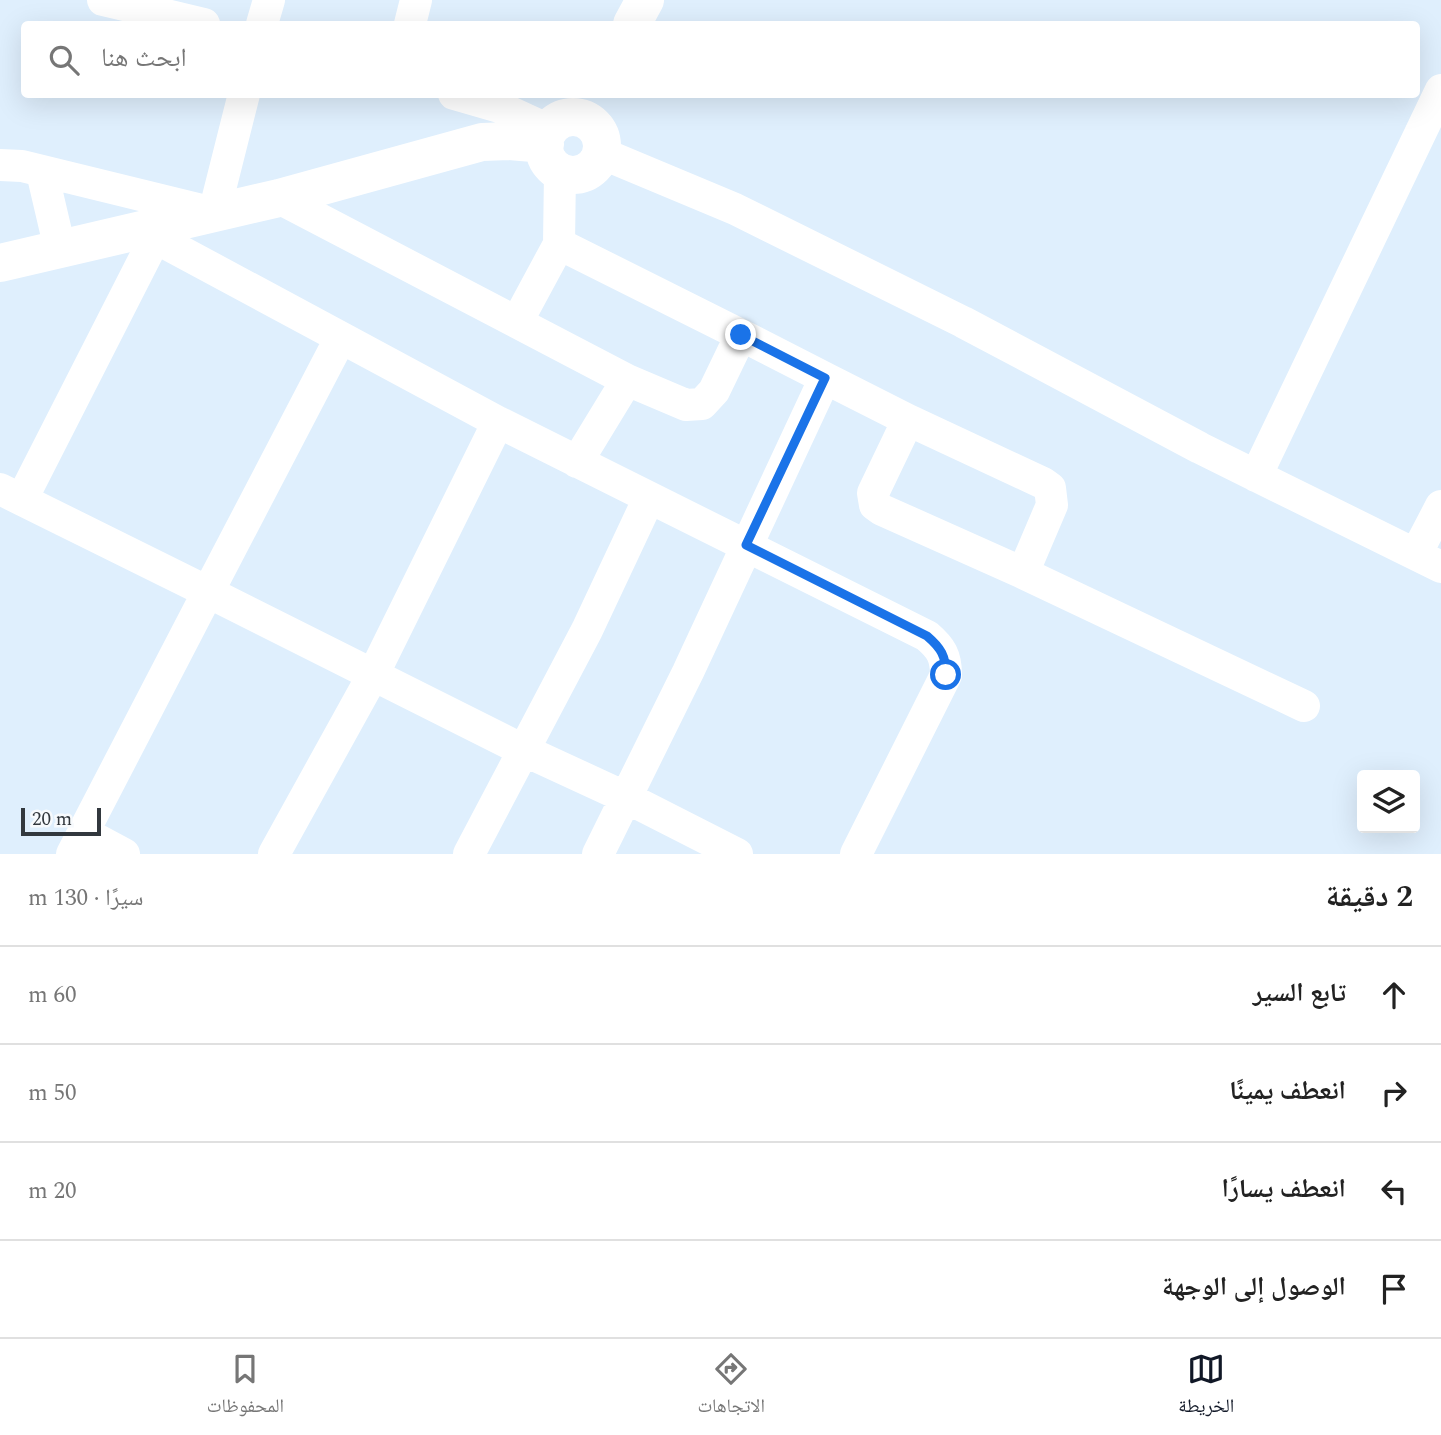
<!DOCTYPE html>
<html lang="ar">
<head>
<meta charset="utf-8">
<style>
  body { margin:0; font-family:Spectral,"Noto Naskh Arabic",serif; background:#f6f6f6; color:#222; direction:rtl }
  .controls { position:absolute; right:21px; bottom:21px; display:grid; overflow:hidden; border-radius:7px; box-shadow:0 7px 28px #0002 }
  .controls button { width:63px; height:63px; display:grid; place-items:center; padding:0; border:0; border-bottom:2px solid #e0e0e0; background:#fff; color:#222; font:35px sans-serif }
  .scale { position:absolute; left:21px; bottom:18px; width:80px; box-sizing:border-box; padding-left:7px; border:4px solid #32383e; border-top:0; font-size:19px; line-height:24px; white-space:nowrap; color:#32383e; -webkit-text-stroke:5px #f7fafd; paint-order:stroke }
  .stop { position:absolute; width:21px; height:21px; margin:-16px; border:5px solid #1a73e8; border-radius:50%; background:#fff }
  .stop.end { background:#1a73e8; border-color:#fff; box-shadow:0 2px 7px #0008 }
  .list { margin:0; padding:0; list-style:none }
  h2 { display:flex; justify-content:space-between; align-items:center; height:91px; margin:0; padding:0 28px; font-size:30px }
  h2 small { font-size:23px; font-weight:400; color:#767676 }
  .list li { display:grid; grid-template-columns:46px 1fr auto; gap:21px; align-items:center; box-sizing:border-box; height:98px; padding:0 28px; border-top:2px solid #e0e0e0 }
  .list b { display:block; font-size:26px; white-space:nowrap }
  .list em { font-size:23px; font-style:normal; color:#767676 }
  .icon { flex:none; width:38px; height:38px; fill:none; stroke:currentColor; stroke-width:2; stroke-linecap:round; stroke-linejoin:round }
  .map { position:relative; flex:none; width:1441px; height:854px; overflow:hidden; direction:ltr }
  .search { position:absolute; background:#fff; box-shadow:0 7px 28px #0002; left:21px; right:21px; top:21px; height:77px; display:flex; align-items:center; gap:18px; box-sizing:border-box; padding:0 24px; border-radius:7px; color:#767676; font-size:26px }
  .sheet { height:483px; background:#fff }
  nav { display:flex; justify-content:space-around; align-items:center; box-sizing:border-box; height:98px; border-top:2px solid #e0e0e0; background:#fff; font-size:19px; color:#767676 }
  nav a { display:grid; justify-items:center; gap:4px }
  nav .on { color:#111827 }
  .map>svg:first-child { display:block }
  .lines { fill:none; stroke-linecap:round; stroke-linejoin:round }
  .minor { stroke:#fff; stroke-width:32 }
  .tertiary { stroke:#fff; stroke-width:38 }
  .route { stroke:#1a73e8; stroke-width:9 }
</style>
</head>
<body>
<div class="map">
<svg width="1441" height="854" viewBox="0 0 1441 854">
  <rect width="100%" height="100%" fill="#dfeffd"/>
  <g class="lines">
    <path class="minor" d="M103 0 204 24
      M262 24 269 0
      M410 24 416 0
      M454 94 499 107 549 130
      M601 153 735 209 963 322 1200 448 1441 567
      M0 165 22 166 214 213 244 94
      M42 172 60 249
      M279 198 627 380 686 405 702 404 714 391 741 335 559 244 560 172
      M141 230 498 422 927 636C941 648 946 656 946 675L856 854
      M517 322 559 244
      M340 339 208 592 523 750 627 798 737 854
      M825 378 908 420 1043 483 1050 488 1052 505 1023 573 1304 706
      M908 420 873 493 875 505 882 510 1023 573
      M577 462 627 380
      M1256 476 1441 90
      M0 489 208 592 72 854
      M22 499 155 238
      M1416 554 1441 506
      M83 832 124 854
      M274 854 373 675 498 422
      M469 854 587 630 649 498
      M598 854 688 672 825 378 741 335"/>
    <path class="tertiary" d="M632 24 645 0
      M544 146a29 29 0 1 1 58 0a29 29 0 1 1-58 0Z
      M0 263 279 198 482 142 509 141 545 144"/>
  </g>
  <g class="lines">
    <path class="route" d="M741 335 825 378 746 545 927 636C941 648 946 656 946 675"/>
  </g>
</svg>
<div class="controls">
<button><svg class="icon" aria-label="layers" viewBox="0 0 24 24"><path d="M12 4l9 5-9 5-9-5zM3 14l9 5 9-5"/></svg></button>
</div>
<div class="scale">20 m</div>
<div class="stop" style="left:946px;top:675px"></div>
<div class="stop end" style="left:741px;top:335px"></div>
<div class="search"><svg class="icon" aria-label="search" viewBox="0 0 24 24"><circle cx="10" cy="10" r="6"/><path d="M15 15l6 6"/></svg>ابحث هنا</div>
</div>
<section class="sheet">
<h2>2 دقيقة<small>سيرًا · 130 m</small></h2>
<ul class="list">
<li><svg class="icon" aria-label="ahead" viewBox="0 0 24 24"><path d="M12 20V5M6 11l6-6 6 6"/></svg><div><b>تابع السير</b></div><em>60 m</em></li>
<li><svg class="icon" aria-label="right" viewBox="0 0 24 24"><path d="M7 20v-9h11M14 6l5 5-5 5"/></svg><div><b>انعطف يمينًا</b></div><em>50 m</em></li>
<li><svg class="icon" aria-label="left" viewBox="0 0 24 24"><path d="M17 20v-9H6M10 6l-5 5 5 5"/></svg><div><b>انعطف يسارًا</b></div><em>20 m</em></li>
<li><svg class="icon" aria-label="arrive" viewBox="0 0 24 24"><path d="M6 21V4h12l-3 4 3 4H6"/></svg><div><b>الوصول إلى الوجهة</b></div></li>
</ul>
</section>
<nav>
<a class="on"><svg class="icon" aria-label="map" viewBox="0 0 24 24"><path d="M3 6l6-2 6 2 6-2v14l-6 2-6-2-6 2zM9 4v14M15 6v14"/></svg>الخريطة</a>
<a><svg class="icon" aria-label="directions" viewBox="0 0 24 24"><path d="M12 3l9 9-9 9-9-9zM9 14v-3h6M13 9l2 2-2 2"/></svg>الاتجاهات</a>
<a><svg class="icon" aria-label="saved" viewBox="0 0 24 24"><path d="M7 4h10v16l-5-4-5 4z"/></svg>المحفوظات</a>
</nav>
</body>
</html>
